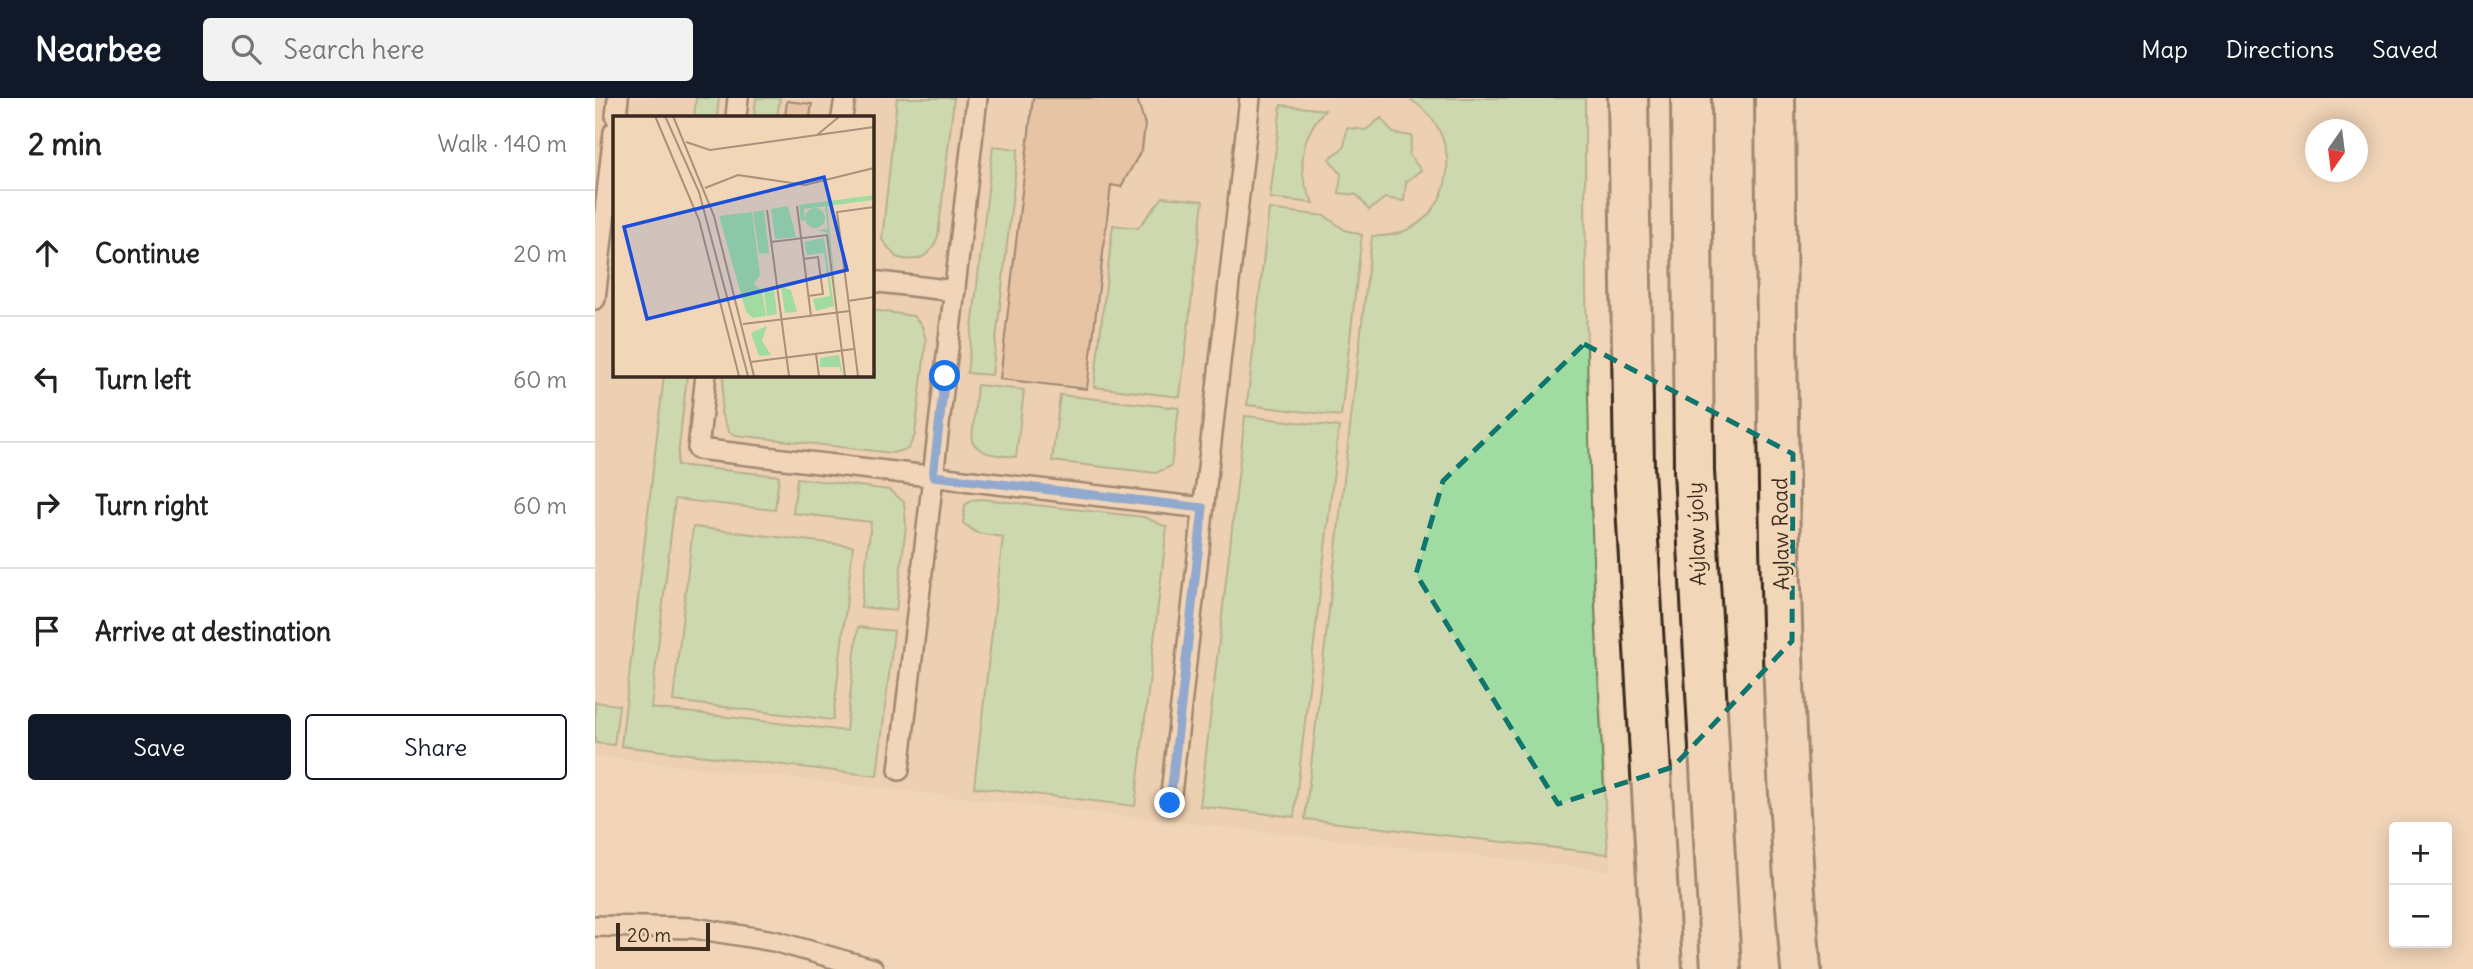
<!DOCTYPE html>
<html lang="en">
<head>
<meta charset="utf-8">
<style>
  body { margin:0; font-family:Delius,sans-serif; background:#f2f2f2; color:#222 }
  .controls { position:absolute; right:21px; bottom:21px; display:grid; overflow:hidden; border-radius:7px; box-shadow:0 4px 18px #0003 }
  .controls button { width:63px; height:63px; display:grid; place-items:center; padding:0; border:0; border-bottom:2px solid #e0e0e0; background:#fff; color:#222; font:35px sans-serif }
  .compass { position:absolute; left:1710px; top:21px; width:63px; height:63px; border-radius:50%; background:#fff; box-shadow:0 4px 18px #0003; rotate:194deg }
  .scale { position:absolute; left:21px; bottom:18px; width:94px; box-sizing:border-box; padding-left:7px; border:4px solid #3b2a1e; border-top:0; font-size:19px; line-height:24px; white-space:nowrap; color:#3b2a1e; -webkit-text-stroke:5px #f2d6b8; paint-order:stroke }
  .stop { position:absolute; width:21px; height:21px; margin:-16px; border:5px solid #1a73e8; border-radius:50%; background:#fff }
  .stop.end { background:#1a73e8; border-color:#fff; box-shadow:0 2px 7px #0008 }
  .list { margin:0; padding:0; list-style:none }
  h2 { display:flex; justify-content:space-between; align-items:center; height:91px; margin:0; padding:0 28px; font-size:30px }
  h2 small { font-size:23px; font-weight:400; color:#767676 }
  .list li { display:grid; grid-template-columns:46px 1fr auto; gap:21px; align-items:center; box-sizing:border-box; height:126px; padding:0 28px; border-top:2px solid #e0e0e0 }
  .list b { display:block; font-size:26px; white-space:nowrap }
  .list em { font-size:23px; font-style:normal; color:#767676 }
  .actions { display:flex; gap:14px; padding:21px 28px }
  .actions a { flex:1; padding:16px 0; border:2px solid #111827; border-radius:7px; text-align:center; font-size:24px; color:#111827 }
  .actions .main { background:#111827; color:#fff }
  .icon { flex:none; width:38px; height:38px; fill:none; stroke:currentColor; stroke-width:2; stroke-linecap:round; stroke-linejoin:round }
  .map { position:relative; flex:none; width:1878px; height:871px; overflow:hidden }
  header { display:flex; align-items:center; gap:42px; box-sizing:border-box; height:98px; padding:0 35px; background:#111827; color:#fff }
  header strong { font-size:33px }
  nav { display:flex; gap:38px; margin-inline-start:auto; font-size:24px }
  .search { width:490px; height:63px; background:#f2f2f2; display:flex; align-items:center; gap:18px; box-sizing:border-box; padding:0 24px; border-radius:7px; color:#767676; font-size:26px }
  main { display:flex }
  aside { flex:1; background:#fff }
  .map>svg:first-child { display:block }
  .built { fill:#e6c7a8; fill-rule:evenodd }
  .green { fill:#a0dca2; stroke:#6e8360; stroke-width:2 }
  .building { fill:#d7af8c; stroke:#3b2a1e; stroke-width:2 }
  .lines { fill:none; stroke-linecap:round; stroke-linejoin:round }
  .lane-casing { stroke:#3b2a1e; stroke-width:24 }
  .primary-casing { stroke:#3b2a1e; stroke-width:44 }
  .highway-casing { stroke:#3b2a1e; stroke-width:44 }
  .lane { stroke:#f2d6b8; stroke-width:19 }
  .primary { stroke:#f2d6b8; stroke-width:38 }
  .highway { stroke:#f2d6b8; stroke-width:38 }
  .route { stroke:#1a73e8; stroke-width:9 }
  .marked { fill:none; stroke:#0f766e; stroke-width:5; stroke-dasharray:14 9; stroke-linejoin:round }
  .labels { text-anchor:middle; stroke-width:5; stroke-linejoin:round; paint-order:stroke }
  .street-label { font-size:21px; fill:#3b2a1e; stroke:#f2d6b8 }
  .inset-road { fill:none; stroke:#a9917a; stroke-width:2 }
  .view { fill:#1d4ed8; fill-opacity:0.15; stroke:#1d4ed8; stroke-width:3.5 }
  .inset-edge { fill:none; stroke:#3b2a1e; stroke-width:3.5 }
</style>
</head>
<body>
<header>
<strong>Nearbee</strong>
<div class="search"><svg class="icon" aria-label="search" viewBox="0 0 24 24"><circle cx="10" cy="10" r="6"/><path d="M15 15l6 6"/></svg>Search here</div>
<nav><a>Map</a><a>Directions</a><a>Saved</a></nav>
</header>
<main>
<aside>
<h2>2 min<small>Walk · 140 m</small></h2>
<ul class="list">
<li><svg class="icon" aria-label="ahead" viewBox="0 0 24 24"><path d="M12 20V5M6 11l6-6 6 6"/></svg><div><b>Continue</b></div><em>20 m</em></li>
<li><svg class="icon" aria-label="left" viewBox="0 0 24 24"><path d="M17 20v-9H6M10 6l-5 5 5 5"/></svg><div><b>Turn left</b></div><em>60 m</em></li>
<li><svg class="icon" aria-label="right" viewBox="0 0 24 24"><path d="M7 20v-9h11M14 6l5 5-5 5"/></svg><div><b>Turn right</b></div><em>60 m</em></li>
<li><svg class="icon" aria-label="arrive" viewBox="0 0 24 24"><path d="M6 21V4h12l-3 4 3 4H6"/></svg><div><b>Arrive at destination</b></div></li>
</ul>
<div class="actions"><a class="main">Save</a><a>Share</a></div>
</aside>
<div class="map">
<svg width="1878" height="871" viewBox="0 0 1878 871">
  <rect width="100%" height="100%" fill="#f2d6b8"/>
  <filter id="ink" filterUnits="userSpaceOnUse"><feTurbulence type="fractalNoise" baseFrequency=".0143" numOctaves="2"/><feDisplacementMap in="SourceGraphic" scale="14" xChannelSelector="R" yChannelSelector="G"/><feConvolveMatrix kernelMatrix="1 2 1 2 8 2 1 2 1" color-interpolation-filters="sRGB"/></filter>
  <g filter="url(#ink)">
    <path class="built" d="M0 0H992L994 353 1016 773 0 658ZM19 19H276V276H19Z"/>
    <path class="green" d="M101 0H124L122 19H99Z
      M161 0H185L182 19H159Z
      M302 0H359L343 138C336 159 322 166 301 159L287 142Z
      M813 0H990C989 253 997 504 1013 756L710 721 777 138C857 142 880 39 813 0Z
      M686 7 730 12C706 37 699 75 719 105L675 100Z
      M786 20 798 35 817 38 814 57 826 72 811 84 809 103 790 100 774 112 762 97 744 95 746 76 734 61 749 49 752 30 771 32Z
      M398 48 423 51 397 277 372 275Z
      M568 99 608 103 585 299 499 289 518 127 543 130Z
      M674 111 730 118 750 132 767 137 746 318 652 307Z
      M277 212 318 218 327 228 331 243 320 337 313 351 297 355 141 337 134 334 126 315 129 277 276 276Z
      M69 277H92L82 367 184 378 180 412 80 401 56 610 251 633 263 529 299 533 282 678 26 648Z
      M382 287 429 292 421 359C404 357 386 358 377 343Z
      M465 297 584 310 576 368 561 375 457 363Z
      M650 318 744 329 699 719 605 708Z
      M202 380 294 392 309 404 311 427 301 513 266 509 276 424 198 415Z
      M386 401 549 419 572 429 540 708 379 689 408 439 382 435 368 425 370 407 377 402Z
      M98 429 258 448 238 622 78 603Z
      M0 604 24 607 19 647 0 645Z"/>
    <path class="building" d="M438 0H542L550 27 547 51 526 89 516 87 492 291 405 281Z
      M192 3 217 6 215 19H190Z"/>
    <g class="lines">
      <g class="lane-casing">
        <path id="lane" d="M21 19 23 0
          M141 19 143 0
          M247 19 250 0
          M276 183 360 193
          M0 201 19 34
          M111 276 103 351 608 410
          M304 672 382 0
          M575 705 655 0
          M0 828 99 830 179 843 278 871"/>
      </g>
      <g class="primary-casing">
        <path id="primary" d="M1033 0 1039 371 1067 871"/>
      </g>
      <g class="highway-casing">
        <path id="highway" d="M1096 0 1099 373 1126 871
          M1180 0C1183 290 1181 582 1206 871"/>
      </g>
      <use href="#lane" class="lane"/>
      <use href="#primary" class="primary"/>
      <use href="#highway" class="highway"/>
    </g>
  </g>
  <g class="lines" filter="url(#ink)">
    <path class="route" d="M350 278 338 378 608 410 575 705"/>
  </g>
  <path d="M0 0H1878V871H0ZM989 246 1198 356 1197 543 1078 669 963 706 821 476 848 383Z" fill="#f2d6b8" fill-opacity=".55" fill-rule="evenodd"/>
  <path class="marked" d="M989 246 1198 356 1197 543 1078 669 963 706 821 476 848 383Z"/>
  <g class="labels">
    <g class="street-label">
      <text transform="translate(1102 436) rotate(-92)" y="7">Aýlaw ýoly</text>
      <text transform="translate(1186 436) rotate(-91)" y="7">Aylaw Road</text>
    </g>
  </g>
  <g transform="translate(18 18)">
    <rect width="261" height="261" fill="#f2d6b8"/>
    <path d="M261 79V84L214 90 225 194 215 117 204 114 215 113 212 90 191 93 192 104 188 105 186 89ZM175 90 183 121 162 123 158 93ZM192 102a10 10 0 1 1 20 0a10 10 0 1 1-20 0ZM151 94 156 137 146 138 140 96ZM139 96 147 159 141 168 149 175 153 200 140 202 133 196 106 100ZM211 122 221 190 203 195 200 183 217 180 211 137 194 139 191 126ZM168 171 178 174 184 196 172 197ZM161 172 164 198 154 200 151 175ZM154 210 149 225 158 239 146 240 138 217ZM226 239 230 260 226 251H207V242Z" fill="#a0dca2"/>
    <path class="inset-road" d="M42 0 86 104 126 260M52 0 86 76 135 260M60 0 101 100 141 260M204 19 227 0M73 26 97 34 261 11M92 72 125 59 192 69 261 52M184 90 198 200M154 94 176 260M158 126 214 119 232 260M190 143 205 141 210 178 195 180M235 185 261 181M130 208 237 195M203 238 206 260M138 246 241 233M245 260 224 96 261 91"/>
    <path class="view" d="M211 61 234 154 34 203 11 111Z"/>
    <rect width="261" height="261" class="inset-edge"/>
  </g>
</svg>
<div class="controls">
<button>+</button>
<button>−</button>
</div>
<svg class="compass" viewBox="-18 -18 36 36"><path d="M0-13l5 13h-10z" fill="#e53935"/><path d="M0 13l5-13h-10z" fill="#767676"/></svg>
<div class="scale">20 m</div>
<div class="stop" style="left:350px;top:278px"></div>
<div class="stop end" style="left:575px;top:705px"></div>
</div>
</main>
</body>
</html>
